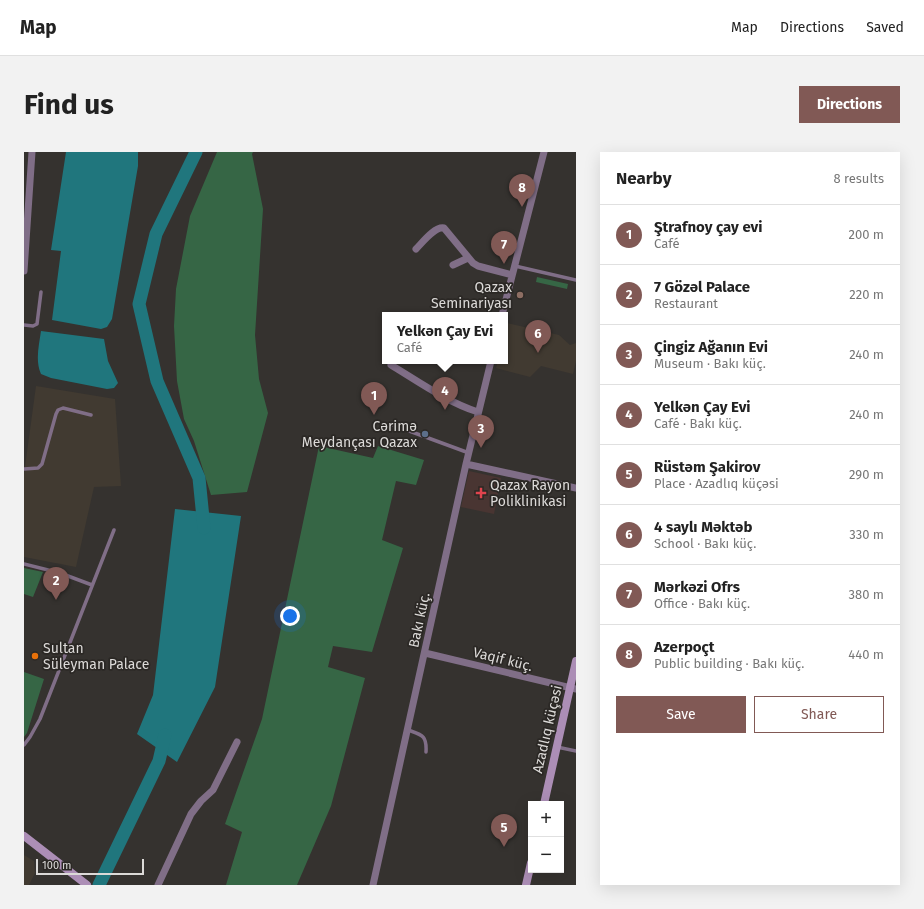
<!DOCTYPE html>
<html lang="en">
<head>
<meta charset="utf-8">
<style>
  body { margin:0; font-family:"Fira Sans",sans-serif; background:#f2f2f2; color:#222 }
  .controls { position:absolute; right:12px; bottom:12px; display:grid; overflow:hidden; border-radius:0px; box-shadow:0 4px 16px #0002 }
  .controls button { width:36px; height:36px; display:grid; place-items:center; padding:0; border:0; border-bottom:1px solid #e0e0e0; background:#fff; color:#222; font:20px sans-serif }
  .scale { position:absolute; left:12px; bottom:10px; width:108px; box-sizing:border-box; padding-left:4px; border:2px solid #dcdad8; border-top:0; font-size:11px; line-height:14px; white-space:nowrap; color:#dcdad8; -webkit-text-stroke:3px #2b2825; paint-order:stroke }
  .you { position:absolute; left:266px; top:464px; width:14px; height:14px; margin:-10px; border:3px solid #fff; border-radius:50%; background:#1a73e8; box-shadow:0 0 0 6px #1a73e833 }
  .badge { display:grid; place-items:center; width:26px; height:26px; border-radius:50%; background:#815955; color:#fff; font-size:13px; font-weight:700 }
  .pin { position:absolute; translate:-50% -33px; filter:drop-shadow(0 1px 2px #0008) }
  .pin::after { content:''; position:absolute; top:21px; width:14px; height:12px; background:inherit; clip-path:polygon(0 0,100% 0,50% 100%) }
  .popup { position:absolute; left:358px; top:160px; width:126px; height:52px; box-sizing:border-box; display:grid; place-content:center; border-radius:0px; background:#fff; filter:drop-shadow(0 1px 3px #0005); font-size:13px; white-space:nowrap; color:#767676 }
  .popup b { font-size:15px; color:#222 }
  .popup::after { content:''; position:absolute; left:50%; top:100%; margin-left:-8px; border:8px solid transparent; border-top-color:#fff }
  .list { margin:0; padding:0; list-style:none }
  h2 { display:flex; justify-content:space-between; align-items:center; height:52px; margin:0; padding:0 16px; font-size:17px }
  h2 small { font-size:13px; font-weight:400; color:#767676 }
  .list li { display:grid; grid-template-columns:26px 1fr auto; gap:12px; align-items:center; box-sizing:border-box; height:60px; padding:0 16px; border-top:1px solid #e0e0e0 }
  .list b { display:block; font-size:15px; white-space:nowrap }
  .list p { margin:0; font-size:13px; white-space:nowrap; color:#767676 }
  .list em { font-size:13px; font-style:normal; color:#767676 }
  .actions { display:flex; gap:8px; padding:12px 16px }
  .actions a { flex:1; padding:9px 0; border:1px solid #815955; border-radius:0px; text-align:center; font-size:14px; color:#815955 }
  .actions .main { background:#815955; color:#fff }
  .map { position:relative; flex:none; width:552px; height:733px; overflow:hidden; border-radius:0px }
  header { display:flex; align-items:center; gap:24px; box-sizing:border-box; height:56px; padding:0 20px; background:#fff; border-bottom:1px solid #e0e0e0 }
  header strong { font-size:19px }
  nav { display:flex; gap:22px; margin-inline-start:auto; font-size:14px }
  .intro { display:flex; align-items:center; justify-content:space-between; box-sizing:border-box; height:96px; padding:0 24px }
  h1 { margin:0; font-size:28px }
  .button { padding:10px 18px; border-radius:0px; background:#815955; color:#fff; font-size:14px; font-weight:700 }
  main { display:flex; gap:24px; padding:0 24px }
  aside { flex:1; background:#fff; border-radius:0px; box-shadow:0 4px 16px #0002 }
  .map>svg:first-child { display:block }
  .built { fill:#413a31 }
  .medical { fill:#493532 }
  .green { fill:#366645 }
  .water { fill:#20767d }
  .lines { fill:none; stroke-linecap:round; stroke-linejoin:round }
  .river { stroke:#20767d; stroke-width:13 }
  .lane { stroke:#806e87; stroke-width:3.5 }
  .street { stroke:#806e87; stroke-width:7 }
  .secondary { stroke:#ac8eb6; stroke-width:8 }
  .education-dot { fill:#8d6e63; stroke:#2b2825; stroke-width:1.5 }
  .service-dot { fill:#5c6f8a; stroke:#2b2825; stroke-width:1.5 }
  .health-dot { fill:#e0444e; stroke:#2b2825; stroke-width:1.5 }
  .food-dot { fill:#e8710a; stroke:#2b2825; stroke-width:1.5 }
  .labels { text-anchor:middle; stroke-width:3.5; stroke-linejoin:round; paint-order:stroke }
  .poi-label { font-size:14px; fill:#dcdad8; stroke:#2b2825; text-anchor:end }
  .street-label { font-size:14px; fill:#dcdad8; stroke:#2b2825 }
</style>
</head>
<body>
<header>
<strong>Map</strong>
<nav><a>Map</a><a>Directions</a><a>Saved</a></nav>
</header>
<div class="intro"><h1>Find us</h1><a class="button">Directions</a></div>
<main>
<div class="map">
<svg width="552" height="733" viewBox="0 0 552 733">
  <rect width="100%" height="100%" fill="#35322f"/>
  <path class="built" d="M483 171 535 183 546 193 552 191V209L549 222 517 214 506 225 472 216 474 209H481V178Z
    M12 234 91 247 97 334 70 335 52 415 0 405V322Z
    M0 703 10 709 11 721 5 733H0Z"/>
  <path class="medical" d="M445 319 477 326 470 362 437 355Z"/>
  <path class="green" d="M193 0H229L228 2 239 57 231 183 235 227 244 261 223 340 187 343 170 289 160 267 153 229 150 174 152 137 166 64Z
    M513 125 544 132 543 137 512 130Z
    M295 294 349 306 354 294 400 308 392 333 372 329 358 388 379 396 348 500 309 494 304 515 341 526 307 654 273 733H202L218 680 201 672 238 567Z
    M0 416 19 420 9 445 0 442Z
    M0 520 20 527 3 581 0 585Z"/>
  <path class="water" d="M42 0H114V14L88 167 83 175 77 177 28 168 37 99 27 98Z
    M17 179 80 187 84 209 94 231 90 236 83 237 27 226 17 222C11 209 15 193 17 179Z
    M151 357 217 364 191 535 153 610 113 582 129 543Z"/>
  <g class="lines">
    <path class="river" d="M172 0 132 82 115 152 133 229 175 326 180 376
      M75 733 135 609 141 583"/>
    <path class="lane" d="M491 114 552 128
      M0 173 9 174 13 172 17 140
      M369 273 445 301
      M0 317 14 316 18 312 32 262 34 258 39 256 67 263
      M0 412 36 421 68 433
      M384 578C398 583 403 583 402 600
      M0 593 6 585 16 567 90 378
      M533 595 552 599"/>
    <path class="street" d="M392 97C398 91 411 74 420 76L449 111 454 114 488 123
      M429 113 444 106
      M0 119 8 0
      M478 163 520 0
      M367 213C395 230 423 250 454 260
      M442 312 552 336
      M401 501 552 537
      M134 733 167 662 177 649 189 638 213 590
      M349 733 442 312 467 209"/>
    <path class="secondary" d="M520 652 552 509
      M0 684 63 733
      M502 733 507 711"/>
  </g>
  <circle class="education-dot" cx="496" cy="143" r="4"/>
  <circle class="service-dot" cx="401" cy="282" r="4"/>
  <path class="health-dot" d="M455 335h4v4h4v4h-4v4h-4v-4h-4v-4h4z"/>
  <circle class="food-dot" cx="11" cy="504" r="4"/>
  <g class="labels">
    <g class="poi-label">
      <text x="488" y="140">Qazax<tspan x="488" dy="16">Seminariyası</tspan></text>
      <text x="393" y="279">Cərimə<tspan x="393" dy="16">Meydançası Qazax</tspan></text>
      <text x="466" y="338" text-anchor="start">Qazax Rayon<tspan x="466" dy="16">Poliklinikasi</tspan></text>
      <text x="19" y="501" text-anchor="start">Sultan<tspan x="19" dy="16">Süleyman Palace</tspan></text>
    </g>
    <g class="street-label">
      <text transform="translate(395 468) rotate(-78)" y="5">Bakı küç.</text>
      <text transform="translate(479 507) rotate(14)" y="5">Vaqif küç.</text>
      <text transform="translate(523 577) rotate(-77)" y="5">Azadlıq küçəsi</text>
    </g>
  </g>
</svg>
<div class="controls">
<button>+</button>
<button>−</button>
</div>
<div class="scale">100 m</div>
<div class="you"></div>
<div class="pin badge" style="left:350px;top:263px">1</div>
<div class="pin badge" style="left:32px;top:448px">2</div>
<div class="pin badge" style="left:457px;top:296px">3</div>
<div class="pin badge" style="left:421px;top:258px">4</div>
<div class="popup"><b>Yelkən Çay Evi</b>Café</div>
<div class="pin badge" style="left:480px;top:695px">5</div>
<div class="pin badge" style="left:514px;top:201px">6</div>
<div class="pin badge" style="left:480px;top:112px">7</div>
<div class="pin badge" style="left:498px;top:55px">8</div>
</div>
<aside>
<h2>Nearby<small>8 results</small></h2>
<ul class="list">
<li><span class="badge">1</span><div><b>Ştrafnoy çay evi</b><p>Café</p></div><em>200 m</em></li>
<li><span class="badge">2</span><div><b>7 Gözəl Palace</b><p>Restaurant</p></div><em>220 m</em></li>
<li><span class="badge">3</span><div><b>Çingiz Ağanın Evi</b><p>Museum · Bakı küç.</p></div><em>240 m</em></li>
<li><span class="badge">4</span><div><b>Yelkən Çay Evi</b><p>Café · Bakı küç.</p></div><em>240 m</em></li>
<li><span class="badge">5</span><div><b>Rüstəm Şakirov</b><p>Place · Azadlıq küçəsi</p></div><em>290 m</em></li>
<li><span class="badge">6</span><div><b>4 saylı Məktəb</b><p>School · Bakı küç.</p></div><em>330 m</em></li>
<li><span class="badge">7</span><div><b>Mərkəzi Ofrs</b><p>Office · Bakı küç.</p></div><em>380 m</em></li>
<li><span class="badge">8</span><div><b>Azerpoçt</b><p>Public building · Bakı küç.</p></div><em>440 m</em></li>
</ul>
<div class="actions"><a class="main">Save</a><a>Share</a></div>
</aside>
</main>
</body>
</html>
